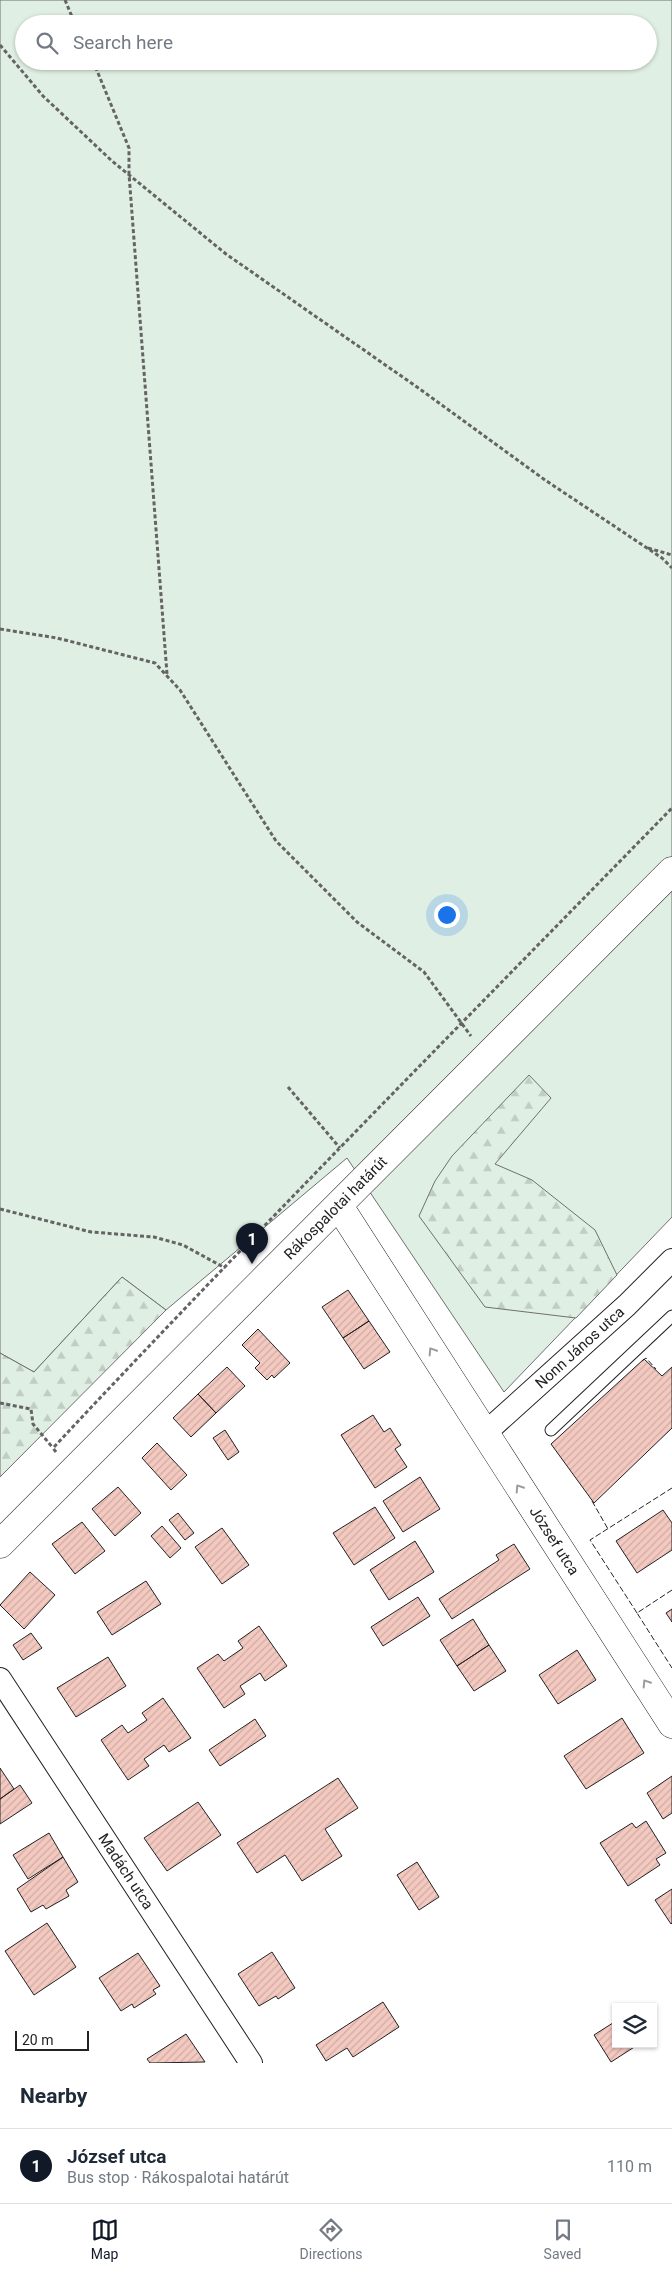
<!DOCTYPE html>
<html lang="en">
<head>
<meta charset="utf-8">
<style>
  body { margin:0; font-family:Roboto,sans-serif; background:#f2f2f3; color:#1f2937 }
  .controls { position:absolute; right:15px; bottom:15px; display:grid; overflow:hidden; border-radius:0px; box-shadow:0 1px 4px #0004 }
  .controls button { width:45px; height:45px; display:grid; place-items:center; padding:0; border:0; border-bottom:1px solid #e0e1e3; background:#fff; color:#1f2937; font:25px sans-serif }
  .scale { position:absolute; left:15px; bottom:12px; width:74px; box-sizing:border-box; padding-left:5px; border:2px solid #222; border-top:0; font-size:14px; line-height:18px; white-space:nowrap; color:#222; -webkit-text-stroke:4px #fff; paint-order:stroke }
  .you { position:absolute; left:446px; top:914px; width:18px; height:18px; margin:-12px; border:4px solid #fff; border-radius:50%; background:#1a73e8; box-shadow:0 0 0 8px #1a73e833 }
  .badge { display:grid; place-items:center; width:32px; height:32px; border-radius:50%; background:#111827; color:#fff; font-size:16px; font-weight:700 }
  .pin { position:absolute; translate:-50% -41px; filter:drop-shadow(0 1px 2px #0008) }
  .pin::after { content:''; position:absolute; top:26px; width:18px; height:15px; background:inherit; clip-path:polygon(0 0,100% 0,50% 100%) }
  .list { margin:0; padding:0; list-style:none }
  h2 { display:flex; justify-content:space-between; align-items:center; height:65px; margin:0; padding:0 20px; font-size:21px }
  h2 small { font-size:16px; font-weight:400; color:#747a83 }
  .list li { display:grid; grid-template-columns:32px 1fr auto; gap:15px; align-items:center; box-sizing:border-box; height:75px; padding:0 20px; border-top:1px solid #e0e1e3 }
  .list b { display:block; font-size:19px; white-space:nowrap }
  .list p { margin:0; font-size:16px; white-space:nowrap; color:#747a83 }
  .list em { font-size:16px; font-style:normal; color:#747a83 }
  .icon { flex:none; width:28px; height:28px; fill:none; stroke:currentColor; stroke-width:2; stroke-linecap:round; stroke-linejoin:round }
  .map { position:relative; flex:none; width:672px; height:2063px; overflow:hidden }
  .search { position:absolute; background:#fff; box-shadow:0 1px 4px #0004; left:15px; right:15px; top:15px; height:55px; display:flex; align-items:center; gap:12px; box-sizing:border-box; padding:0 18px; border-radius:28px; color:#747a83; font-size:19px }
  .sheet { height:140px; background:#fff }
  nav { display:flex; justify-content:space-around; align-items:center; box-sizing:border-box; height:70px; border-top:1px solid #e0e1e3; background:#fff; font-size:14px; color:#747a83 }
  nav a { display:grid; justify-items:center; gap:2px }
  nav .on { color:#111827 }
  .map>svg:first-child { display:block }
  .grass { fill:#e0efe3; stroke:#6f6f6f; fill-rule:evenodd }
  .forest { fill:url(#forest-firs); stroke:#6f6f6f }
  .building { fill:url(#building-hatch); stroke:#222 }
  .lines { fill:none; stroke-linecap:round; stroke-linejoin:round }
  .lane-casing { stroke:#222; stroke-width:13 }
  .street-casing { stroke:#222; stroke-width:24 }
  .secondary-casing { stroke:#222; stroke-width:29 }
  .path { stroke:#646464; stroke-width:3; stroke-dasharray:4 2.5; stroke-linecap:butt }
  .lane { stroke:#fff; stroke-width:11 }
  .street { stroke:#fff; stroke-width:22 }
  .secondary { stroke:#fff; stroke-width:28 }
  .fence { stroke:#222; stroke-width:1; stroke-dasharray:6 2.5; stroke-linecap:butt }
  .oneway { stroke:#9c9c9c }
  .labels { text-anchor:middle; stroke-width:4; stroke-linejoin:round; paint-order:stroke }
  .street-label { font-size:15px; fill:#222; stroke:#fff }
</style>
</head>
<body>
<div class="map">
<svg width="672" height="2063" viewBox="0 0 672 2063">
  <defs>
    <pattern id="forest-firs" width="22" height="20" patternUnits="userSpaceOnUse" patternTransform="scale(1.25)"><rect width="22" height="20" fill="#e0efe3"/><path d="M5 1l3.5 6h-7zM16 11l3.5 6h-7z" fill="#c0cdc2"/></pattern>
    <pattern id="building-hatch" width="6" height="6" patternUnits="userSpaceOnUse" patternTransform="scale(1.25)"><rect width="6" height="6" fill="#f3c9c0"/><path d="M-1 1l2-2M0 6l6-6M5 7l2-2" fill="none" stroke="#d0aca5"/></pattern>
  </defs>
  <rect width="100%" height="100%" fill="#fff"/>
  <path class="grass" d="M0 0H672V1217L504 1392 347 1158 166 1310 122 1277 34 1372 0 1353ZM24 24H648V61H24Z"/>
  <path class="forest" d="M529 1075 551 1098 495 1164 532 1180 595 1230 617 1275 576 1318 485 1307 419 1216 435 1181 452 1156Z
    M122 1277 166 1310 0 1477V1353L34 1372Z"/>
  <path class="building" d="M348 1290 369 1321 343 1338 322 1307Z
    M369 1321 390 1352 364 1369 343 1338Z
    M258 1329 290 1363 274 1378 272 1375 267 1380 255 1368 260 1363 242 1345Z
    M644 1359 662 1376 672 1367V1428L594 1503 551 1444Z
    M227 1367 245 1386 216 1413 198 1394Z
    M198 1394 216 1413 191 1437 173 1418Z
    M373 1415 384 1432 390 1428 401 1445 395 1449 407 1467 375 1488 341 1435Z
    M225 1430 239 1452 228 1460 213 1438Z
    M157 1443 187 1475 171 1490 142 1458Z
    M420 1477 440 1509 403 1532 383 1501Z
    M118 1487 141 1513 115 1536 92 1509Z
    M375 1507 395 1538 354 1565 333 1533Z
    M663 1510 672 1523V1550L637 1573 616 1541Z
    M178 1513 194 1533 185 1540 169 1520Z
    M82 1522 105 1551 75 1574 52 1544Z
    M162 1526 181 1548 170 1558 151 1536Z
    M222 1528 249 1565 222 1584 195 1547Z
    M415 1541 434 1572 389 1600 370 1570Z
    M514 1544 530 1569 452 1619 439 1599 499 1560 496 1555Z
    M30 1572 55 1595 24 1629 0 1605Z
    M146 1581 161 1604 112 1635 97 1612Z
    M418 1597 430 1616 383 1646 371 1627Z
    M672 1609V1622L666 1613Z
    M473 1619 489 1645 457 1666 440 1640Z
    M259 1626 287 1666 265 1681 260 1673 240 1686 245 1694 224 1708 197 1668 218 1654 224 1661 243 1648 238 1641Z
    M31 1633 42 1648 23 1660 13 1645Z
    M489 1645 506 1671 474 1691 457 1666Z
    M577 1650 596 1680 558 1704 539 1675Z
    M108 1657 126 1686 76 1717 57 1688Z
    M163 1698 191 1738 169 1752 164 1745 144 1759 149 1766 128 1780 101 1740 122 1725 128 1733 147 1720 142 1713Z
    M622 1718 644 1753 586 1789 564 1756Z
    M255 1719 266 1736 220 1766 209 1750Z
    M0 1768 14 1789 0 1799Z
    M672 1776V1813L663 1819 647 1793Z
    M338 1778 358 1808 325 1829 342 1856 302 1881 285 1855 257 1873 237 1843Z
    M20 1785 32 1803 0 1824V1799Z
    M198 1802 221 1835 167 1871 144 1838Z
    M646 1821 666 1853 656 1859 660 1865 628 1886 600 1843 632 1823 636 1828Z
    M49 1833 63 1857 28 1879 13 1855Z
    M63 1857 78 1882 66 1890 69 1896 46 1909 43 1905 31 1912 17 1889Z
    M417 1862 439 1897 419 1910 397 1875Z
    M672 1889V1923L671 1924 655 1900Z
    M47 1923 76 1967 34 1995 5 1951Z
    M272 1952 295 1988 278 1999 276 1996 259 2006 238 1974Z
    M138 1953 160 1986 153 1990 156 1994 134 2008 132 2004 121 2011 99 1978Z
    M383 2002 399 2027 353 2057 347 2048 326 2061 316 2045Z
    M616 2021V2044H639L611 2062 594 2035Z
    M186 2034 205 2062 150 2063 147 2059Z"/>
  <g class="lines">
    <g class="lane-casing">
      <path id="lane" d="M551 1430 672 1316"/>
    </g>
    <g class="street-casing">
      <g id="street">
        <path id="s1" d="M484 1434 627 1305 672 1260"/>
        <path id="s2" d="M0 1679 251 2063"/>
      </g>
    </g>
    <g class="secondary-casing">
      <g id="secondary">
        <path id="s3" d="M339 1206 672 1724"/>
        <path id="s4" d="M0 1544 672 871"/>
      </g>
    </g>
    <path class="path" d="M65 0 75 24
      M0 45 43 96 112 161 226 254 417 387 545 480 662 558 672 568
      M93 61 129 148V174L167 674
      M648 548 672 555
      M0 629 57 638 155 663 180 690 276 841 357 922 424 972 471 1036
      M288 1087 340 1148
      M0 1209 91 1232 154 1237 183 1245 225 1268
      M0 1403 31 1409 33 1424 53 1448
      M56 1452 53 1448C256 1231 465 1020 672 808"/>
    <use href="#lane" class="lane"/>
    <use href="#street" class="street"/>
    <use href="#secondary" class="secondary"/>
    <path class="fence" d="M642 1361 646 1358 656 1369
      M592 1501 608 1529
      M672 1590 637 1613 672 1668
      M637 1613 590 1540 672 1488"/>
  </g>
  <defs><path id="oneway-chevron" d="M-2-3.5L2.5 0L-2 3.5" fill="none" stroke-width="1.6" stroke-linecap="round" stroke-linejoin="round" transform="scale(1.25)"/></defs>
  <g class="oneway">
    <use href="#oneway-chevron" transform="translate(432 1351) rotate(-122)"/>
    <use href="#oneway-chevron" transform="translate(519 1488) rotate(-123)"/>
    <use href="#oneway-chevron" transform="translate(646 1683) rotate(-123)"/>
  </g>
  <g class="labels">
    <g class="street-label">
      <text dy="5" stroke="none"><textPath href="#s4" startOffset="475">Rákospalotai határút</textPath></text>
      <text dy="5" stroke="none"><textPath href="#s1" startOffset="129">Nonn János utca</textPath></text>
      <text dy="5" stroke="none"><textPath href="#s3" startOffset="398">József utca</textPath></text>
      <text dy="5" stroke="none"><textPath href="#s2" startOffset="230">Madách utca</textPath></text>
    </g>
  </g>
</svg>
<div class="controls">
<button><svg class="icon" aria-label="layers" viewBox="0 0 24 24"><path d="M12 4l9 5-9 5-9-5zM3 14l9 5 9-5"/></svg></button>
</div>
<div class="scale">20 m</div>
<div class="you"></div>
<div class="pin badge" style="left:252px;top:1264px">1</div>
<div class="search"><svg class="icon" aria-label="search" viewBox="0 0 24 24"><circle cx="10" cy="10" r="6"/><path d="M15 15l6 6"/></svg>Search here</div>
</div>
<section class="sheet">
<h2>Nearby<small></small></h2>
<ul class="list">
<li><span class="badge">1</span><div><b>József utca</b><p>Bus stop · Rákospalotai határút</p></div><em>110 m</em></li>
</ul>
</section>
<nav>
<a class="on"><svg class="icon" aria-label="map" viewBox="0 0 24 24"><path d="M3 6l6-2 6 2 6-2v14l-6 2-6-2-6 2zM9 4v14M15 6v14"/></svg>Map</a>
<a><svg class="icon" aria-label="directions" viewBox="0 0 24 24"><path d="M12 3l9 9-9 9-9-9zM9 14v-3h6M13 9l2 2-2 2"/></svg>Directions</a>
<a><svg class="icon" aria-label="saved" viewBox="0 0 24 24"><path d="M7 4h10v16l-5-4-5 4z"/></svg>Saved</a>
</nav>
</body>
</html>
